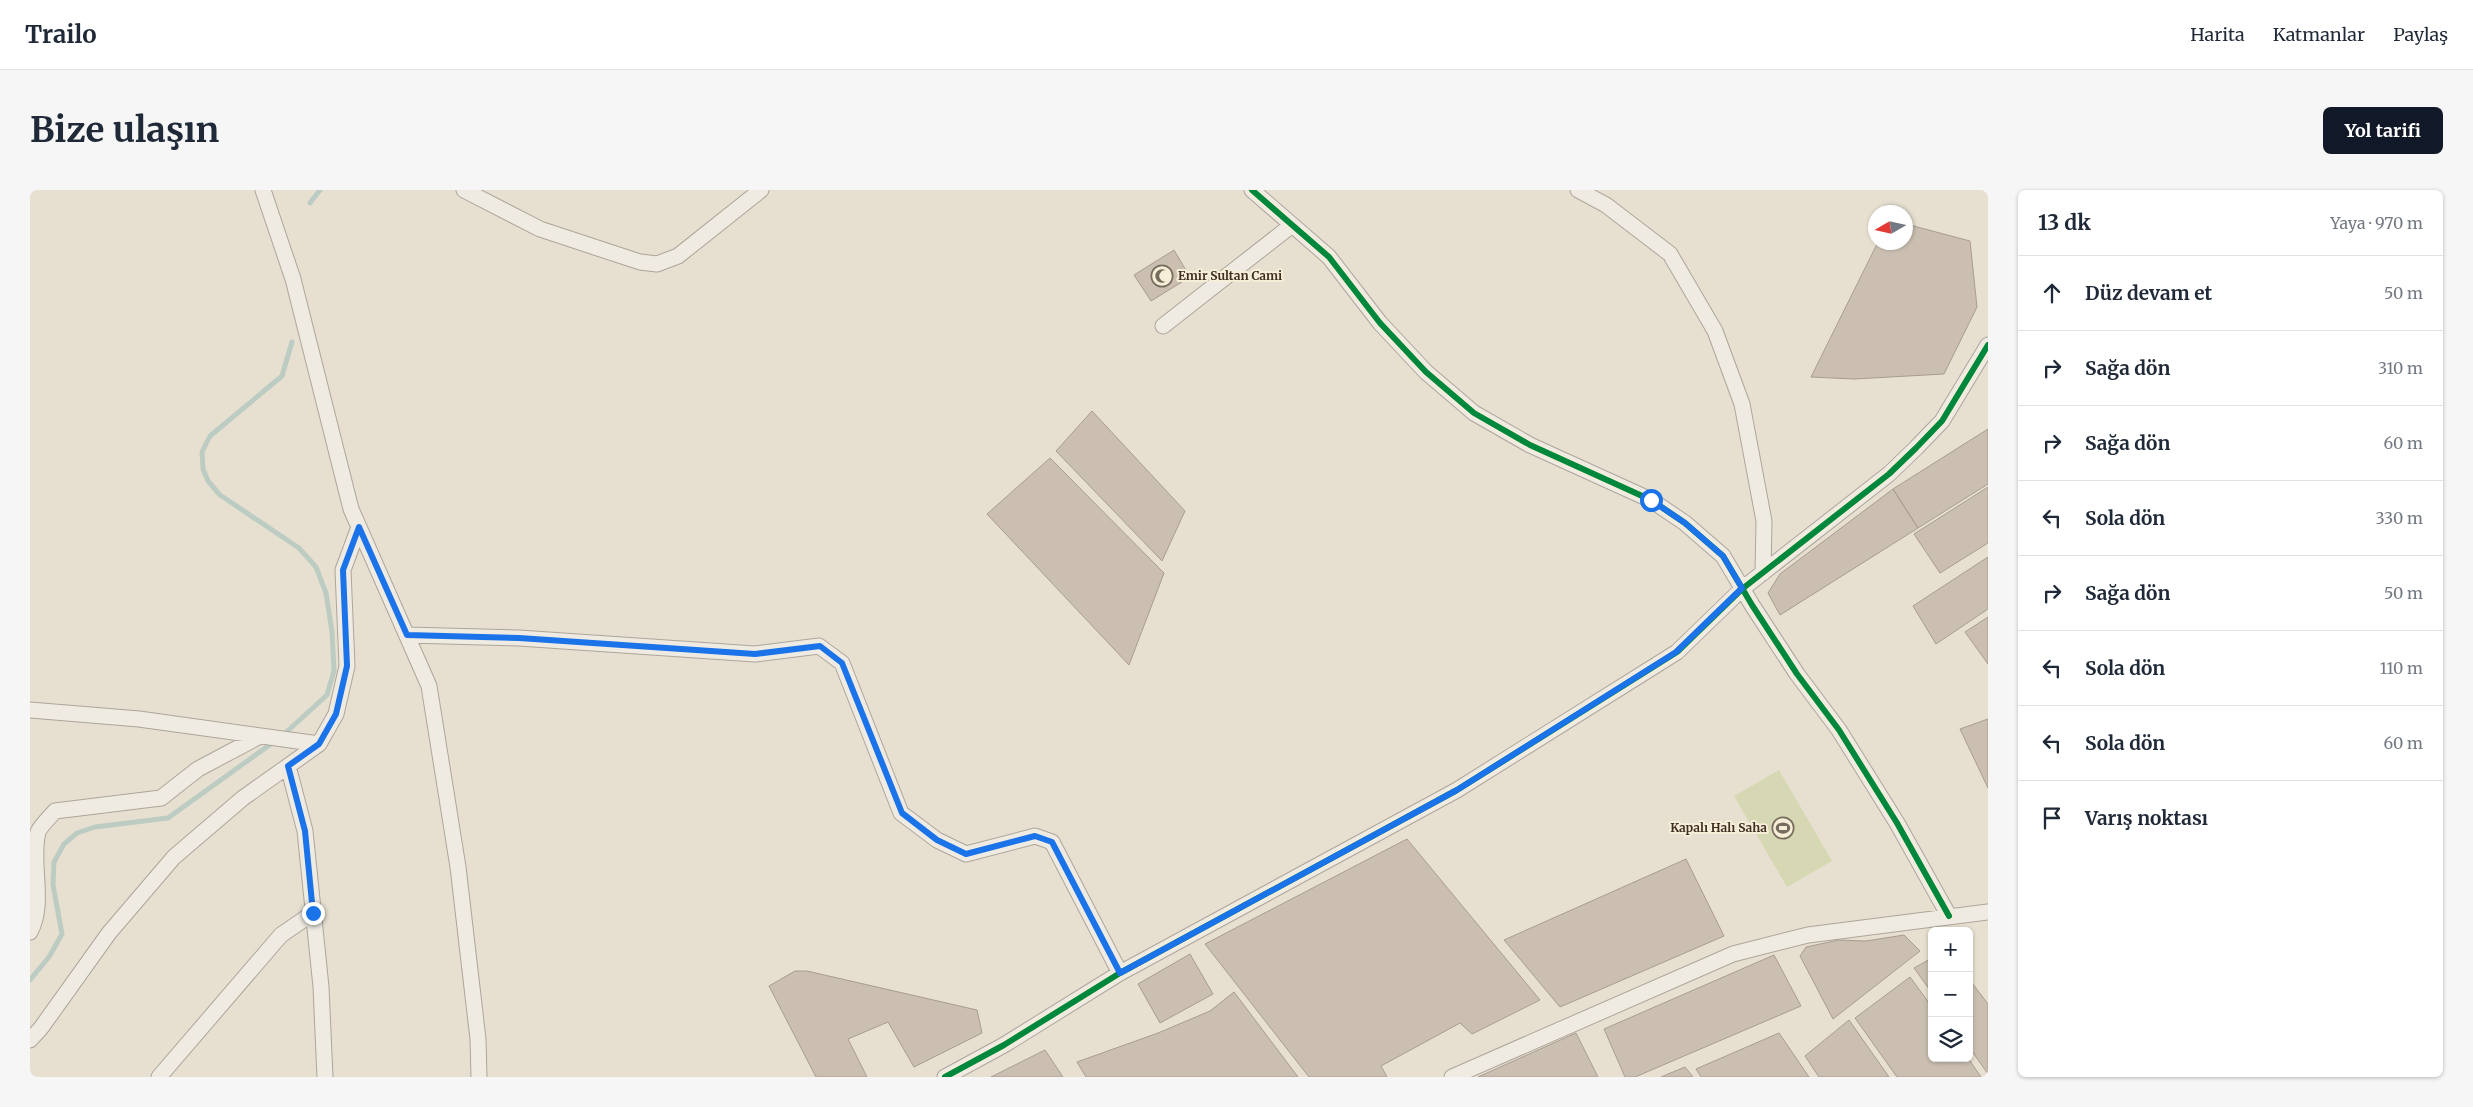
<!DOCTYPE html>
<html lang="tr">
<head>
<meta charset="utf-8">
<style>
  body { margin:0; font-family:Merriweather,serif; background:#f6f6f7; color:#1f2937 }
  .controls { position:absolute; right:15px; bottom:15px; display:grid; overflow:hidden; border-radius:8px; box-shadow:0 1px 4px #0004 }
  .controls button { width:45px; height:45px; display:grid; place-items:center; padding:0; border:0; border-bottom:1px solid #e0e1e3; background:#fff; color:#1f2937; font:25px sans-serif }
  .compass { position:absolute; left:1838px; top:15px; width:45px; height:45px; border-radius:50%; background:#fff; box-shadow:0 1px 4px #0004; rotate:261deg }
  .stop { position:absolute; width:15px; height:15px; margin:-11px; border:4px solid #1a73e8; border-radius:50%; background:#fff }
  .stop.end { background:#1a73e8; border-color:#fff; box-shadow:0 1px 5px #0008 }
  .list { margin:0; padding:0; list-style:none }
  h2 { display:flex; justify-content:space-between; align-items:center; height:65px; margin:0; padding:0 20px; font-size:21px }
  h2 small { font-size:16px; font-weight:400; color:#747a83 }
  .list li { display:grid; grid-template-columns:32px 1fr auto; gap:15px; align-items:center; box-sizing:border-box; height:75px; padding:0 20px; border-top:1px solid #e0e1e3 }
  .list b { display:block; font-size:19px; white-space:nowrap }
  .list em { font-size:16px; font-style:normal; color:#747a83 }
  .icon { flex:none; width:28px; height:28px; fill:none; stroke:currentColor; stroke-width:2; stroke-linecap:round; stroke-linejoin:round }
  .map { position:relative; flex:none; width:1958px; height:887px; overflow:hidden; border-radius:8px }
  header { display:flex; align-items:center; gap:30px; box-sizing:border-box; height:70px; padding:0 25px; background:#fff; border-bottom:1px solid #e0e1e3 }
  header strong { font-size:24px }
  nav { display:flex; gap:28px; margin-inline-start:auto; font-size:18px }
  .intro { display:flex; align-items:center; justify-content:space-between; box-sizing:border-box; height:120px; padding:0 30px }
  h1 { margin:0; font-size:35px }
  .button { padding:12px 22px; border-radius:8px; background:#111827; color:#fff; font-size:18px; font-weight:700 }
  main { display:flex; gap:30px; padding:0 30px }
  aside { flex:1; background:#fff; border-radius:8px; box-shadow:0 1px 4px #0004 }
  .map>svg:first-child { display:block }
  .pitch { fill:#d6d7b3 }
  .lines { fill:none; stroke-linecap:round; stroke-linejoin:round }
  .stream { stroke:#bcccc2; stroke-width:5 }
  .building { fill:#cbbfb2; stroke:#a89c90 }
  .minor-casing { stroke:#ada599; stroke-width:17 }
  .minor { stroke:#efebe3; stroke-width:15 }
  .cycleway-casing { stroke:#f7eed8; stroke-width:9 }
  .cycleway { stroke:#00873e; stroke-width:6 }
  .route { stroke:#1a73e8; stroke-width:6 }
  .labels { text-anchor:middle; stroke-width:4; stroke-linejoin:round; paint-order:stroke }
  .poi-label { font-size:12px; font-weight:bold; fill:#3d2e20; stroke:#f7eed8; text-anchor:start }
</style>
</head>
<body>
<header>
<strong>Trailo</strong>
<nav><a>Harita</a><a>Katmanlar</a><a>Paylaş</a></nav>
</header>
<div class="intro"><h1>Bize ulaşın</h1><a class="button">Yol tarifi</a></div>
<main>
<div class="map">
<svg width="1958" height="887" viewBox="0 0 1958 887">
  <rect width="100%" height="100%" fill="#e7e0d1"/>
  <path class="pitch" d="M1749 580 1802 671 1757 697 1704 606Z"/>
  <g class="lines">
    <path class="stream" d="M280 13 290 0
      M252 546 297 505 304 481 302 442 296 403 286 377 269 358 190 305 178 291 173 279 172 262 180 246 252 186 262 152
      M0 790 19 767 32 744 23 695 24 672 34 654 47 643 65 637 138 628 245 551"/>
  </g>
  <path class="building" d="M1876 34 1940 51 1947 117 1914 184 1824 189 1781 187 1848 52H1876Z
    M1144 60 1160 87 1121 111 1104 85Z
    M1062 221 1155 321 1132 371 1026 261Z
    M1958 239V294L1888 338 1863 299Z
    M1020 268 1134 383 1099 475 957 324Z
    M1958 297V353L1910 383 1884 344Z
    M1863 299 1888 338 1750 425 1738 403 1750 384Z
    M1958 367V419L1906 454 1883 416Z
    M1958 427V474L1935 442Z
    M1958 529V598L1930 539Z
    M1377 649 1510 810 1442 844 1430 833 1351 876 1357 887H1279L1175 754Z
    M1656 669 1694 746 1530 817 1474 750Z
    M1874 745 1890 761 1803 829 1770 766 1776 757 1809 750 1836 751Z
    M1160 764 1183 804 1130 833 1108 794Z
    M1744 765 1771 816 1605 887H1595L1574 839Z
    M1902 768V803L1884 778Z
    M765 781H777L947 820 952 843 884 877 858 832 818 849 837 887H786L739 796Z
    M1880 787 1902 817V868H1938L1951 887H1867L1825 828Z
    M1939 789 1958 814V884L1939 857Z
    M1204 802 1268 887H1056L1047 872 1128 843 1180 821Z
    M1819 830 1859 887H1789L1775 866Z
    M1546 843 1568 887H1448Z
    M1749 843 1779 887H1671L1666 879Z
    M1015 860 1033 887H961Z
    M1655 877 1663 887H1631Z"/>
  <g class="lines">
    <g class="minor-casing">
      <path id="minor" d="M233 0 263 89 321 319 399 496 428 677 448 849 449 887
        M434 0 510 39 610 72 627 74 648 66 731 0
        M1222 0 1299 67 1350 133 1396 182 1444 223 1500 255 1621 310 1655 333 1693 366 1722 415 1767 484 1809 540 1867 633 1919 726
        M1548 0 1576 15 1640 64 1685 141 1712 214 1734 331 1733 383
        M1133 136 1262 35
        M377 445 489 448 725 464 789 456 812 473 871 623 907 650 936 664 1005 646 1022 652 1090 783
        M0 520 109 529 289 554
        M258 576 275 641 291 797 295 887
        M0 742C16 712 0 674 8 642 11 635 20 627 25 621L131 608 168 579 230 546
        M0 850 11 838 79 743 144 667 213 608 289 554 306 524 317 476 313 380 329 337
        M129 887 251 745 283 723
        M915 887 974 855 1090 783 1427 600 1647 462 1712 399 1859 284 1886 258 1912 231 1958 155
        M1422 887 1703 764 1778 745 1958 722"/>
    </g>
    <use href="#minor" class="minor"/>
    <g class="cycleway-casing">
      <path id="cycleway" d="M1222 0 1299 67 1350 133 1396 182 1444 223 1500 255 1621 310 1655 333 1693 366 1722 415 1767 484 1809 540 1867 633 1919 726
        M915 887 974 855 1090 783 1427 600 1647 462 1712 399 1859 284 1886 258 1912 231 1958 155"/>
    </g>
    <use href="#cycleway" class="cycleway"/>
  </g>
  <g class="lines">
    <path class="route" d="M283 723 275 641 258 576 289 554 306 524 317 476 313 380 329 337 377 445 489 448 725 464 790 456 812 473 872 623 907 650 936 664 1005 646 1022 652 1090 783 1427 600 1646 462 1712 398 1693 366 1655 333 1621 310"/>
  </g>
  <defs>
    <g id="mosque-ring" transform="scale(1.125)"><circle r="9.5" fill="#f7eed8" stroke="#786c5e" stroke-width="1.5"/><path d="M3.5-4.9A6 6 0 1 0 3.5 4.9A5 5 0 1 1 3.5-4.9Z" fill="#786c5e"/></g>
    <g id="stadium-ring" transform="scale(1.125)"><circle r="9.5" fill="#f7eed8" stroke="#786c5e" stroke-width="1.5"/><path d="M0-5a6.5 5 0 1 0 0 10a6.5 5 0 1 0 0-10ZM-3.5-1.8h7v3.6h-7Z" fill="#786c5e"/></g>
  </defs>
  <g fill-rule="evenodd">
    <use href="#mosque-ring" x="1132" y="86"/>
    <use href="#stadium-ring" x="1753" y="638"/>
  </g>
  <g class="labels">
    <g class="poi-label">
      <text x="1148" y="90">Emir Sultan Cami</text>
      <text x="1737" y="642" text-anchor="end">Kapalı Halı Saha</text>
    </g>
  </g>
</svg>
<div class="controls">
<button>+</button>
<button>−</button>
<button><svg class="icon" aria-label="layers" viewBox="0 0 24 24"><path d="M12 4l9 5-9 5-9-5zM3 14l9 5 9-5"/></svg></button>
</div>
<svg class="compass" viewBox="-18 -18 36 36"><path d="M0-13l5 13h-10z" fill="#e53935"/><path d="M0 13l5-13h-10z" fill="#747a83"/></svg>
<div class="stop" style="left:1621px;top:310px"></div>
<div class="stop end" style="left:283px;top:723px"></div>
</div>
<aside>
<h2>13 dk<small>Yaya · 970 m</small></h2>
<ul class="list">
<li><svg class="icon" aria-label="ahead" viewBox="0 0 24 24"><path d="M12 20V5M6 11l6-6 6 6"/></svg><div><b>Düz devam et</b></div><em>50 m</em></li>
<li><svg class="icon" aria-label="right" viewBox="0 0 24 24"><path d="M7 20v-9h11M14 6l5 5-5 5"/></svg><div><b>Sağa dön</b></div><em>310 m</em></li>
<li><svg class="icon" aria-label="right" viewBox="0 0 24 24"><path d="M7 20v-9h11M14 6l5 5-5 5"/></svg><div><b>Sağa dön</b></div><em>60 m</em></li>
<li><svg class="icon" aria-label="left" viewBox="0 0 24 24"><path d="M17 20v-9H6M10 6l-5 5 5 5"/></svg><div><b>Sola dön</b></div><em>330 m</em></li>
<li><svg class="icon" aria-label="right" viewBox="0 0 24 24"><path d="M7 20v-9h11M14 6l5 5-5 5"/></svg><div><b>Sağa dön</b></div><em>50 m</em></li>
<li><svg class="icon" aria-label="left" viewBox="0 0 24 24"><path d="M17 20v-9H6M10 6l-5 5 5 5"/></svg><div><b>Sola dön</b></div><em>110 m</em></li>
<li><svg class="icon" aria-label="left" viewBox="0 0 24 24"><path d="M17 20v-9H6M10 6l-5 5 5 5"/></svg><div><b>Sola dön</b></div><em>60 m</em></li>
<li><svg class="icon" aria-label="arrive" viewBox="0 0 24 24"><path d="M6 21V4h12l-3 4 3 4H6"/></svg><div><b>Varış noktası</b></div></li>
</ul>
</aside>
</main>
</body>
</html>
